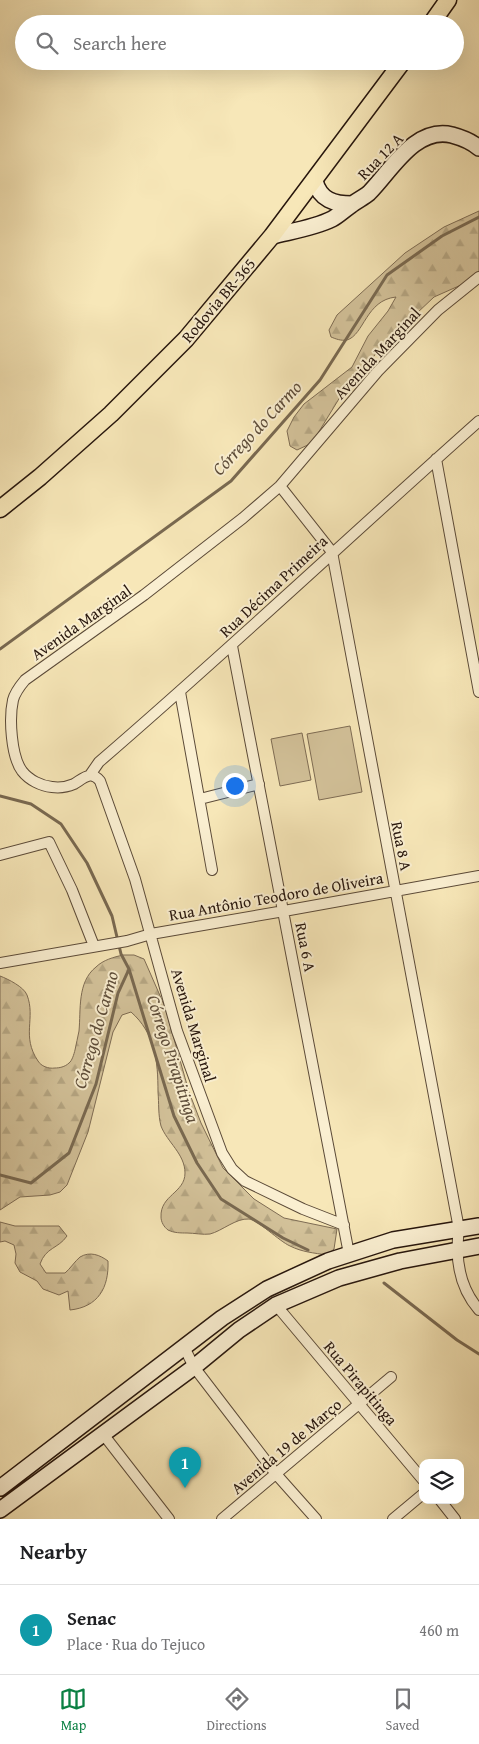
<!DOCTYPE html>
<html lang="en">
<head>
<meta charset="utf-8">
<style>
  body { margin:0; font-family:"Gentium Book Plus",serif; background:#f2f2f2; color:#202124 }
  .controls { position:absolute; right:15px; bottom:15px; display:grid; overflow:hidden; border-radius:10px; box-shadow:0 5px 20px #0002 }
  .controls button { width:45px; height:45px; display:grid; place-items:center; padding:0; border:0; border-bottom:1px solid #e0e0e0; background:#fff; color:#202124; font:25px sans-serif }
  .you { position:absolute; left:234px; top:785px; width:18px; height:18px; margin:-12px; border:4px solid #fff; border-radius:50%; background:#1a73e8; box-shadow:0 0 0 8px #1a73e833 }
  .badge { display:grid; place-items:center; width:32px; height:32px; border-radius:50%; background:#0b8043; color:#fff; font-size:16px; font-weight:700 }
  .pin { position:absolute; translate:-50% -41px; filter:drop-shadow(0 1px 2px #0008) }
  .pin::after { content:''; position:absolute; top:26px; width:18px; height:15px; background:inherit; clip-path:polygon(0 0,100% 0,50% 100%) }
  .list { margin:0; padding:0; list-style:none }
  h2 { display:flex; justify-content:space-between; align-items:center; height:65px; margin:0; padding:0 20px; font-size:21px }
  h2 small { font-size:16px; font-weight:400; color:#757577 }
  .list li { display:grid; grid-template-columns:32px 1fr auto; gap:15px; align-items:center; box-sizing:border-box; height:90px; padding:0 20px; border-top:1px solid #e0e0e0 }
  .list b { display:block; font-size:19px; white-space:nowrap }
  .list p { margin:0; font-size:16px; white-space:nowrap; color:#757577 }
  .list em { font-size:16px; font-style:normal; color:#757577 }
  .icon { flex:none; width:28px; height:28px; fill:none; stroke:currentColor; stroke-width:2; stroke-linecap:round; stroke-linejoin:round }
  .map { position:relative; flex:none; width:479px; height:1519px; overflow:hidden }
  .search { position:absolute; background:#fff; box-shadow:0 5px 20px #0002; left:15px; right:15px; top:15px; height:55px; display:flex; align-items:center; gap:12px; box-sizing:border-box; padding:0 18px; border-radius:28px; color:#757577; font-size:19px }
  .sheet { height:155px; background:#fff }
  nav { display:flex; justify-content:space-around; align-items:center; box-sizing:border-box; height:70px; border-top:1px solid #e0e0e0; background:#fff; font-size:14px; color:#757577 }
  nav a { display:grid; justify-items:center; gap:2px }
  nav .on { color:#0b8043 }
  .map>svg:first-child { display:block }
  .grass { fill:#d4c39b; stroke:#7e6c54 }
  .forest { fill:url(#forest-firs); stroke:#7e6c54 }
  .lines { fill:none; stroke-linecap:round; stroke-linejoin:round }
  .stream { stroke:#796951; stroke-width:3 }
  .street-casing { stroke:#5b4a38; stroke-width:12 }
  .secondary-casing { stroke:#27160d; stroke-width:18 }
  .primary-casing { stroke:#27160d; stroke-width:19 }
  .street { stroke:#faefd1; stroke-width:10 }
  .secondary { stroke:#faefd1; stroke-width:15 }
  .primary { stroke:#f7e7b8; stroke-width:16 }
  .labels { text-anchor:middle; stroke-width:4; stroke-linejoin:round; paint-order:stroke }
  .street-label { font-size:16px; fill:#27160d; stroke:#faefd1 }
  .water-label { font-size:18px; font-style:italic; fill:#5e4d3a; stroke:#faefd1 }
</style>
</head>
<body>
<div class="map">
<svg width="479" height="1519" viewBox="0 0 479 1519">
  <defs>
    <pattern id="forest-firs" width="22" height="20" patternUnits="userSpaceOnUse" patternTransform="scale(1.25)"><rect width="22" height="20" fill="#d4c39b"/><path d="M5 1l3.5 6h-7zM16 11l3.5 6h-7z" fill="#b6a784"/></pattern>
  </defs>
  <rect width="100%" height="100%" fill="#f7e7b8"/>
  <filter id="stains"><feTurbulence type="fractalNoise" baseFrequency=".004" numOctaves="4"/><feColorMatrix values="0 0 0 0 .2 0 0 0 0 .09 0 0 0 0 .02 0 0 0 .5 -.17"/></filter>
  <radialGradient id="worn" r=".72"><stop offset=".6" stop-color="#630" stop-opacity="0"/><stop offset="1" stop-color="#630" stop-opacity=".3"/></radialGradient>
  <path class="grass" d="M350 726 362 792 319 800 307 734Z
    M302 733 311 780 280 786 271 739Z"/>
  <path class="forest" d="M479 211V277L434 297 416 314 401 333 386 341 362 371 348 384 312 443 297 450 290 446 287 431 294 417 304 404 352 367 368 336 388 311 396 297C366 300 364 335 347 340 341 341 336 339 331 337L329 330 337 315 405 253 444 227Z
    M123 955H134L144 959 165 1007 189 1092 201 1123 223 1168 254 1199 284 1218 337 1229 334 1249 327 1255C314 1253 302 1252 290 1246 279 1241 258 1220 249 1219 236 1218 222 1231 210 1234 203 1235 194 1233 187 1233 181 1233 174 1233 168 1230 164 1227 161 1222 161 1217 160 1195 185 1193 185 1173 185 1154 167 1142 161 1126 158 1115 159 1103 158 1092 158 1061 155 1033 131 1012L122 1015 113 1032 88 1132 67 1185 60 1192 50 1195 20 1197 0 1210V976C8 979 24 987 27 995 36 1018 21 1036 38 1061 41 1066 48 1069 55 1068 59 1068 65 1067 69 1063 72 1061 74 1054 75 1050 76 1044 78 1037 79 1031 81 1010 77 982 96 967 103 960 114 957 123 955Z
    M0 1222 15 1226H59L67 1236C58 1249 46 1247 40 1264L46 1273H65C70 1269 75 1261 80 1257 90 1251 100 1255 108 1261 109 1288 98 1307 70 1310L68 1291 59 1295 43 1289 37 1281 20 1272 15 1263 16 1254 14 1245 5 1241 0 1242Z"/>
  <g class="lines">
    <path class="stream" d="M0 649 231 481 320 380 387 275 442 236 479 217
      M0 796 31 804 61 824 87 863 112 916 121 954 129 969 174 1116 197 1163 221 1199 283 1238 308 1250
      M0 1175 31 1183 69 1153 96 1084 118 993 129 969
      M384 1283 457 1340 479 1354"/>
    <g class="street-casing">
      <path id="street" d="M436 459 479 692
        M280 486 332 552 459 1229C455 1258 459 1287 479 1310
        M232 646 349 1254
        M180 692 212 870
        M90 775 99 762C228 651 352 534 479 421
        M200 799 259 784
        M0 855 49 842 72 890 94 946
        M0 963 127 941 151 934 284 911 479 876
        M344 1225 303 1209 245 1181 232 1169 222 1153 177 1031 135 879 100 781C91 770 84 778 74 784 67 787 59 788 52 787 41 786 29 780 22 771 11 756 9 718 13 700 15 692 20 686 25 680L144 595 243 518 280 486 378 371 438 310 479 277
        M276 1305 423 1480
        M184 1347 194 1367 276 1474 316 1519
        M103 1434 169 1519
        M440 1500 455 1519
        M222 1519 391 1377
        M393 1519 423 1494"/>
    </g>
    <g class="secondary-casing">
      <path id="secondary" d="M315 181C320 200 334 204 352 204
        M272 236C292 231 314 228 332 219 338 216 344 210 350 206 356 201 363 198 369 193 391 171 415 126 452 135 463 138 471 141 479 148
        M0 1488 222 1318 267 1289 328 1261 393 1240 479 1226
        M0 1510 194 1367 239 1330 276 1305 339 1278 400 1261 479 1246"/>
    </g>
    <g class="primary-casing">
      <path id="primary" d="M431 24 448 0
        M0 509 40 477 111 414 186 339 272 236 403 61"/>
    </g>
    <use href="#street" class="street"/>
    <use href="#secondary" class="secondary"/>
    <use href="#primary" class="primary"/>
  </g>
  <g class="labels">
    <g class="street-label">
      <text transform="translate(380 156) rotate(-46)" y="6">Rua 12 A</text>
      <text transform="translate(218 300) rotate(-50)" y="6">Rodovia BR-365</text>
      <text transform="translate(377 353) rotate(-47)" y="6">Avenida Marginal</text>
      <text transform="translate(273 586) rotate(-43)" y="6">Rua Décima Primeira</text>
      <text transform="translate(81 622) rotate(-35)" y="6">Avenida Marginal</text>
      <text transform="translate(402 846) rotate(79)" y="6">Rua 8 A</text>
      <text transform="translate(276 896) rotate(-10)" y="6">Rua Antônio Teodoro de Oliveira</text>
      <text transform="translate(306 947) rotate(79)" y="6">Rua 6 A</text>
      <text transform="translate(194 1025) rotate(73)" y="6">Avenida Marginal</text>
      <text transform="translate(361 1383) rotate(50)" y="6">Rua Pirapitinga</text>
      <text transform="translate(286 1446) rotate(-40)" y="6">Avenida 19 de Março</text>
    </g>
    <g class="water-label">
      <text transform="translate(257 428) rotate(-47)" y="6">Córrego do Carmo</text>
      <text transform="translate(96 1030) rotate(-74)" y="6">Córrego do Carmo</text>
      <text transform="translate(173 1059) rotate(72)" y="6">Córrego Pirapitinga</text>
    </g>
  </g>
  <rect width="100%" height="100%" filter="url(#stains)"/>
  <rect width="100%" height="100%" fill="url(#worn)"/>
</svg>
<div class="controls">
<button><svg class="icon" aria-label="layers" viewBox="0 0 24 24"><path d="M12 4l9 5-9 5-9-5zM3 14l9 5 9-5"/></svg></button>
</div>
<div class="you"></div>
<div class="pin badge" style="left:185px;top:1488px;background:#0f9aa8">1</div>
<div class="search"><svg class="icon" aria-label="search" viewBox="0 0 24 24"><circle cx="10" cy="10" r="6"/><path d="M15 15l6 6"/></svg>Search here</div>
</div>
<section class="sheet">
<h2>Nearby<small></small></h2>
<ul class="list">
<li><span class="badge" style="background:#0f9aa8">1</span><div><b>Senac</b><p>Place · Rua do Tejuco</p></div><em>460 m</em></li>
</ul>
</section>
<nav>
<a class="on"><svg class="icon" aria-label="map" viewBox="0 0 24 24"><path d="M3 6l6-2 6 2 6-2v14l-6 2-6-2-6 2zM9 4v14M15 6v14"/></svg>Map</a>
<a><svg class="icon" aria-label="directions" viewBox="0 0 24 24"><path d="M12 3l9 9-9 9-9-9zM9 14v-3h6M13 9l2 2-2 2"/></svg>Directions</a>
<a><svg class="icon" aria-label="saved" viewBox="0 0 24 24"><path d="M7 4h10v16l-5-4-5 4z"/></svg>Saved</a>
</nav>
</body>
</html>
